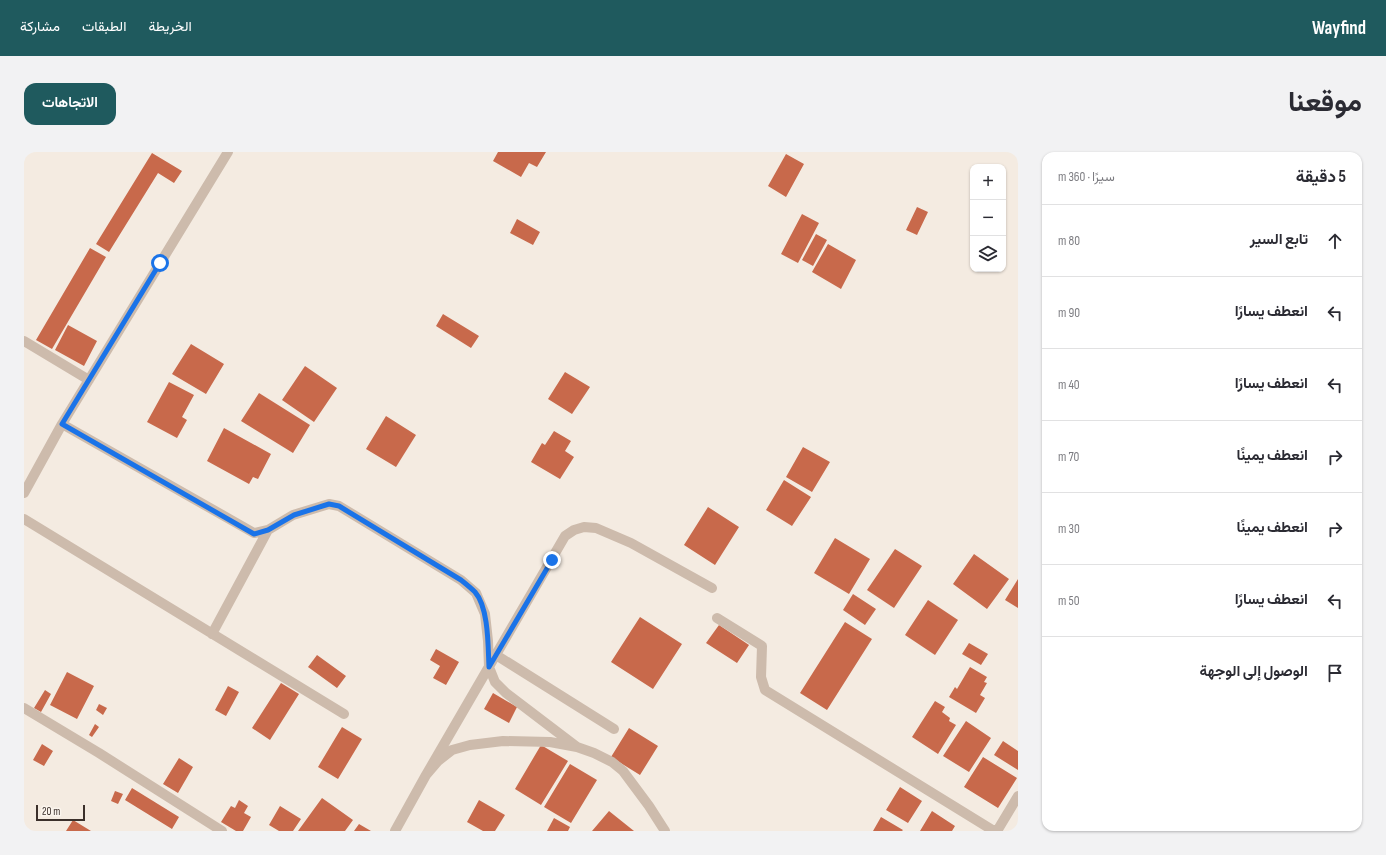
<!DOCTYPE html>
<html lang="ar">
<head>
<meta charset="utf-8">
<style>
  body { margin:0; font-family:"Sofia Sans Condensed",Vazirmatn,sans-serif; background:#f2f2f3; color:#2b2b33; direction:rtl }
  .controls { position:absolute; right:12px; top:12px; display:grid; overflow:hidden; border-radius:8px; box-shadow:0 1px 3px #0004 }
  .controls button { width:36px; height:36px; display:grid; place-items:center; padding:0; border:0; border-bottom:1px solid #e1e1e2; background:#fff; color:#2b2b33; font:20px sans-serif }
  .scale { position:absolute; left:12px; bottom:10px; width:49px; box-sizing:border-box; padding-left:4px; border:2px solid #3b302b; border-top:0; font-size:11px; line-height:14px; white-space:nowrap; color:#3b302b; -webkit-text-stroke:3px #fbf5ee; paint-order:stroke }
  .stop { position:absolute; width:12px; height:12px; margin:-9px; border:3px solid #1a73e8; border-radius:50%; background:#fff }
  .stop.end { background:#1a73e8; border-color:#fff; box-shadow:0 1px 4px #0008 }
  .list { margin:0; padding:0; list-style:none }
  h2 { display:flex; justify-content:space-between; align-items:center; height:52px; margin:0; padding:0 16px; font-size:17px }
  h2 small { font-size:13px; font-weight:400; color:#7c7c81 }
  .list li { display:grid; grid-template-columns:26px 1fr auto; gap:12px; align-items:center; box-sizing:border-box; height:72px; padding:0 16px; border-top:1px solid #e1e1e2 }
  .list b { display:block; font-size:15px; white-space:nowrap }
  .list em { font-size:13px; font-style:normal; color:#7c7c81 }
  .icon { flex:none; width:22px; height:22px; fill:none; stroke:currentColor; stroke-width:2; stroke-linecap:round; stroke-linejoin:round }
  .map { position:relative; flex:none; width:994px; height:679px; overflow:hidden; direction:ltr; border-radius:12px }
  header { display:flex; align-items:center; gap:24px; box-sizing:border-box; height:56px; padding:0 20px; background:#1f5a5e; color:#fff }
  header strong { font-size:19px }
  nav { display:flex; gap:22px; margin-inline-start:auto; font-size:14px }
  .intro { display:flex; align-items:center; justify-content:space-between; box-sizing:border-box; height:96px; padding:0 24px }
  h1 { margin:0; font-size:28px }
  .button { padding:10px 18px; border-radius:12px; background:#1f5a5e; color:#fff; font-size:14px; font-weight:700 }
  main { display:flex; gap:24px; padding:0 24px }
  aside { flex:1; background:#fff; border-radius:12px; box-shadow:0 1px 3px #0004 }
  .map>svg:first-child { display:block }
  .building { fill:#c8694b }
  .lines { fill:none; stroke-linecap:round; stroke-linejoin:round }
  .street { stroke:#cdbbac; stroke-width:10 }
  .route { stroke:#1a73e8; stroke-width:5 }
</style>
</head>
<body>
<header>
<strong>Wayfind</strong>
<nav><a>الخريطة</a><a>الطبقات</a><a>مشاركة</a></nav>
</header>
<div class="intro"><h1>موقعنا</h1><a class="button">الاتجاهات</a></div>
<main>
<aside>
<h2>5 دقيقة<small>سيرًا · 360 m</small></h2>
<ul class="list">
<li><svg class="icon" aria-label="ahead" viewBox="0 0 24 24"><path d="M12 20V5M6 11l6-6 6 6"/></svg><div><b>تابع السير</b></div><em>80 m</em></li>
<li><svg class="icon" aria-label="left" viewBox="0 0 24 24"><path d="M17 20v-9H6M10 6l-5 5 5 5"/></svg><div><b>انعطف يسارًا</b></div><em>90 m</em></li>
<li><svg class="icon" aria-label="left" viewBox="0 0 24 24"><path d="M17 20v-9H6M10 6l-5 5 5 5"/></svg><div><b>انعطف يسارًا</b></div><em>40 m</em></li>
<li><svg class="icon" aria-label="right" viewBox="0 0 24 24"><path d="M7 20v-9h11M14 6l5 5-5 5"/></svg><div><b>انعطف يمينًا</b></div><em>70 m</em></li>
<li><svg class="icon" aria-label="right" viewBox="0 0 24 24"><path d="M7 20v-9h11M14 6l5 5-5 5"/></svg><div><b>انعطف يمينًا</b></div><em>30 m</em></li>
<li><svg class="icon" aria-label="left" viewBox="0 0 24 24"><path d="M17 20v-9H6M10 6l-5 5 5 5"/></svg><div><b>انعطف يسارًا</b></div><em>50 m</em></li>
<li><svg class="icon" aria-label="arrive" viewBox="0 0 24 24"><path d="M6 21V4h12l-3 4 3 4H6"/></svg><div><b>الوصول إلى الوجهة</b></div></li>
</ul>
</aside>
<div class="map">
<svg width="994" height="679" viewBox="0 0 994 679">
  <rect width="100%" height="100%" fill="#f4ebe1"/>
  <path class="building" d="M474 0H522L513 15 505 11 497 25 469 9Z
    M128 1 158 19 150 31 134 21 85 100 72 92Z
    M762 2 780 12 762 45 744 34Z
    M893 55 904 60 893 83 882 78Z
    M778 62 795 71 774 111 757 102Z
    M493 67 516 80 509 93 486 81Z
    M792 82 803 88 789 114 778 108Z
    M804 92 832 108 817 137 788 120Z
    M66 96 82 105 28 197 12 188Z
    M419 162 455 184 447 196 412 174Z
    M44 173 73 189 60 214 31 198Z
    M167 192 200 212 182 242 148 222Z
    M281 214 313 236 290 270 258 248Z
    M541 220 566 235 548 262 524 247Z
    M145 230 170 243 158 265 163 268 153 286 123 270Z
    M235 241 286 273 269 301 217 269Z
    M362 264 392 283 372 315 342 297Z
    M200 276 247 302 234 327 229 325 225 332 183 309Z
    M530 279 547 289 541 299 550 305 536 327 507 310 518 291 521 293Z
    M779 295 806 310 788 340 762 325Z
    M760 328 787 345 768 374 742 358Z
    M684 355 715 375 691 413 660 393Z
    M811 386 846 407 825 442 790 421Z
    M871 397 898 414 870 456 843 438Z
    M950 402 985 427 963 457 929 432Z
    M994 427V456L981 448Z
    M829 442 852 457 841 473 819 458Z
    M904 448 934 468 911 503 881 483Z
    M616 465 658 492 629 537 587 510Z
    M821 470 848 487 803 558 776 541Z
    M695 473 725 493 713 511 682 491Z
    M945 491 964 502 957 513 938 502Z
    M412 497 435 510 422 533 409 526 416 514 406 508Z
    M293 503 322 524 313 536 284 515Z
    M946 515 963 525 960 530 963 531 956 543 961 546 952 561 925 545 931 535 933 537Z
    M43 520 70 534 53 567 26 553Z
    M257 531 275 542 246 588 228 576Z
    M204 534 215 540 202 564 191 558Z
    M21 538 27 542 17 560 10 556Z
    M469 541 493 555 485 571 460 557Z
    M911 549 921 555 918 560 926 566 925 569 932 573 914 602 888 585Z
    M75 552 83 556 79 563 72 558Z
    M942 569 967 586 945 620 919 604Z
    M71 572 75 575 68 585 65 583Z
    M318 575 338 587 314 627 294 615Z
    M605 576 634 594 616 623 587 605Z
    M979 589 994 599V618L970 603Z
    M18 592 29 599 20 614 9 608Z
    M517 593 544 609 517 653 491 637Z
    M959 605 993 626 974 656 940 635Z
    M155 606 169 615 154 641 139 632Z
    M546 612 573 628 547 671 520 655Z
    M876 635 898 649 884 671 862 658Z
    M108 636 155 665 148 677 101 648Z
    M91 639 99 642 94 652 87 649Z
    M298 646 329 668 321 679H274Z
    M215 648 224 654 220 661 227 665 219 679H212L197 670 207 654 211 656Z
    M455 648 481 663 471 679H459L443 670Z
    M256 654 277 667 269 679H255L245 673Z
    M585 659 610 679H568Z
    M908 659 931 674 928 679H896Z
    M857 665 879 678 878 679H849Z
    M530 666 546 675 544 679H523Z
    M49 668 67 679H42Z
    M335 672 347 679H330Z"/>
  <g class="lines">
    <path class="street" d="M0 189 65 228
      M38 272 230 381 244 378 269 363 305 352 315 354 437 428 452 441 461 462 464 489 465 515 471 530 482 541 553 595
      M0 341 38 272 204 0
      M0 367 320 562
      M693 466 738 494 737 525 741 538 970 679
      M188 482 244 378
      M472 503 590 577
      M0 556 75 601 198 679
      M402 623 541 384 550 378 560 375 572 376 607 391 688 436
      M371 679 402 623 414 609 428 598 446 593 479 589 526 590 553 595 570 601 588 610 599 619 625 654 641 679
      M973 679 994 644"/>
  </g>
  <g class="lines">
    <path class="route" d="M136 111 38 272 230 382 244 378 270 363 305 352 315 354 437 428C442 432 447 436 451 440 465 456 464 496 465 515L528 408"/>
  </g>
</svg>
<div class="controls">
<button>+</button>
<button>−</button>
<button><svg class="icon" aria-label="layers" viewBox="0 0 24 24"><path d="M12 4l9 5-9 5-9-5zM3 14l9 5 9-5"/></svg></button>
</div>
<div class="scale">20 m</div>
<div class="stop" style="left:136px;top:111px"></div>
<div class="stop end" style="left:528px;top:408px"></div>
</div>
</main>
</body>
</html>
